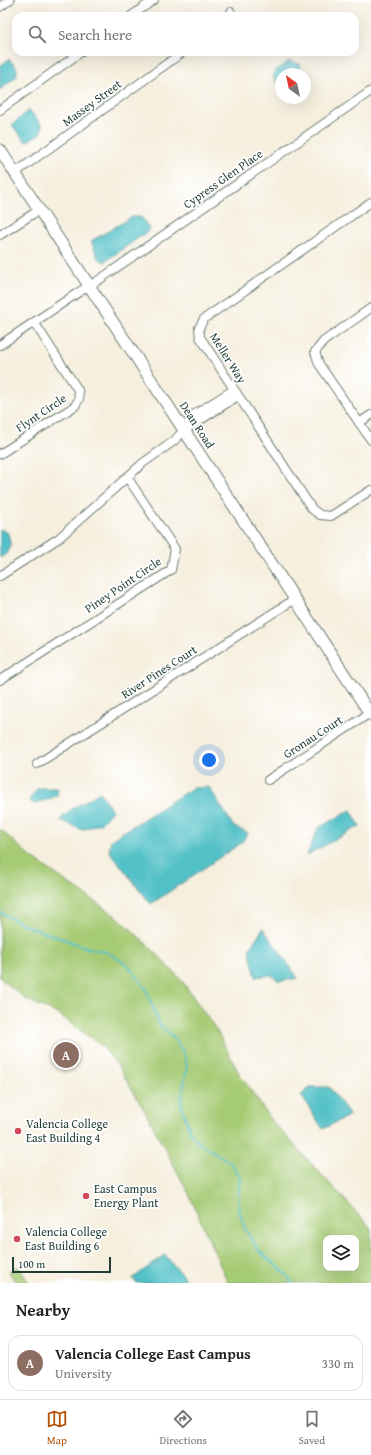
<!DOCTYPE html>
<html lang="en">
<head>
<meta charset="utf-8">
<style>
  body { margin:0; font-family:"Gentium Book Plus",serif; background:#f2f2f2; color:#222 }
  .controls { position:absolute; right:12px; bottom:12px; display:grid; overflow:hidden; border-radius:8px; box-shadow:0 4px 16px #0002 }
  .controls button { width:36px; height:36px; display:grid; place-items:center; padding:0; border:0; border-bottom:1px solid #e0e0e0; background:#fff; color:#222; font:20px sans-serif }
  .compass { position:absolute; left:275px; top:68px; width:36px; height:36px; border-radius:50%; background:#fff; box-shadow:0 4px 16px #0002; rotate:327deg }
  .scale { position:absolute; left:12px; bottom:10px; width:99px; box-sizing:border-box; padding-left:4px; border:2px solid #1f3d34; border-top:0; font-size:11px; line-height:14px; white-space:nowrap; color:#1f3d34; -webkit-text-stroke:3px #fff; paint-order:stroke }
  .you { position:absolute; left:209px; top:760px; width:14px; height:14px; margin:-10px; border:3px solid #fff; border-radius:50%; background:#1a73e8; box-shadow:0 0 0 6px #1a73e833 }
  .badge { display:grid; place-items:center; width:26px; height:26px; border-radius:50%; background:#b45309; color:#fff; font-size:13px; font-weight:700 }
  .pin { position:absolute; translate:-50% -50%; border:2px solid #fff; box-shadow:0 1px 4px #0006 }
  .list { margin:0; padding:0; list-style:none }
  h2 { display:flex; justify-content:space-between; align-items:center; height:52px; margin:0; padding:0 16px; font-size:17px }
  h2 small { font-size:13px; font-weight:400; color:#767676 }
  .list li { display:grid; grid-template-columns:26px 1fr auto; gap:12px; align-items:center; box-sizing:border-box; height:56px; margin:0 8px 8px; padding:0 8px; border:1px solid #e0e0e0; border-radius:12px }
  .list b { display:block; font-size:15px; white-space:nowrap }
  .list p { margin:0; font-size:13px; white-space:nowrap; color:#767676 }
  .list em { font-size:13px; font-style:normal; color:#767676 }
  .icon { flex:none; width:22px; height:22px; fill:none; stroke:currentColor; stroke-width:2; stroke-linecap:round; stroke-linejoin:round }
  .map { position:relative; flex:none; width:371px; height:1283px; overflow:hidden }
  .search { position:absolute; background:#fff; box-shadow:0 4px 16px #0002; left:12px; right:12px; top:12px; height:44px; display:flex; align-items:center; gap:10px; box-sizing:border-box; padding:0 14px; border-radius:12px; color:#767676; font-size:15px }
  .sheet { height:116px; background:#fff }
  nav { display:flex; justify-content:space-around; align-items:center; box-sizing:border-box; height:56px; border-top:1px solid #e0e0e0; background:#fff; font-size:11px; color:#767676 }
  nav a { display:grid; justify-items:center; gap:2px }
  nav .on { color:#b45309 }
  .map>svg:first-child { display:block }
  .green { fill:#a6cb75; stroke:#628454; fill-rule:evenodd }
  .water { fill:#53c1c8; stroke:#397f7e }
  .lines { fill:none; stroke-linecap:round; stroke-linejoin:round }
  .stream { stroke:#53c1c8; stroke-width:2 }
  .minor-casing { stroke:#6a7b70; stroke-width:10 }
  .secondary-casing { stroke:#6a7b70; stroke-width:13 }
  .minor { stroke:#fff; stroke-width:8 }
  .secondary { stroke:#fff; stroke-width:11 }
  .poi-dot { fill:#d1495b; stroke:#fff; stroke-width:1.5 }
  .labels { text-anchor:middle; stroke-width:3.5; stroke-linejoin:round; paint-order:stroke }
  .street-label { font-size:12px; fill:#1f3d34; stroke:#fff }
  .poi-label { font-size:12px; fill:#1f3d34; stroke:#fff; text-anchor:start }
</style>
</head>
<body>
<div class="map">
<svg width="371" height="1283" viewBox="0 0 371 1283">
  <rect width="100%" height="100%" fill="#fff"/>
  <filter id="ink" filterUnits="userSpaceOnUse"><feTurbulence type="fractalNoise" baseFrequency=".025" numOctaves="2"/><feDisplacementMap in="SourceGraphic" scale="8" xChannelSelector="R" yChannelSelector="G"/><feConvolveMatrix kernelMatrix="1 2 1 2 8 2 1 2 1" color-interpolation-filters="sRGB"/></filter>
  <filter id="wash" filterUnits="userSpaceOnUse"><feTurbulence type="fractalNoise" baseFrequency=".012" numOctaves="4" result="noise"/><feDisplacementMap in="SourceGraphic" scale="16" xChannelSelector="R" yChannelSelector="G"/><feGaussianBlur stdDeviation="0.9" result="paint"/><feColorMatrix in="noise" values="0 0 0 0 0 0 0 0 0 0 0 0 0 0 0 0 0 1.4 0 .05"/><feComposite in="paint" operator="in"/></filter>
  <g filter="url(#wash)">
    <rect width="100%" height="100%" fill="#f6efde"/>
    <path class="green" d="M0 829 31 857 120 919 154 951 182 981 217 1031 239 1073 271 1120 371 1228V1283H228L188 1192 146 1113 118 1066 102 1046 58 1014 25 999 0 978ZM326 1238H356V1268H326Z
      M18 1266 29 1283H16L9 1272Z"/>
    <path class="water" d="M9 59 17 68V76L0 90V66Z
      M289 61 300 64 301 74H281L280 86 273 77 275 71Z
      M29 110 42 125 41 133 26 142 12 125Z
      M132 217H141L149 228 147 232 104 262 98 258 91 241Z
      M0 529 8 533 11 547 6 554 0 558Z
      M209 787 234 827 248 833 241 843 151 904 109 851 111 840 192 788Z
      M38 788H58L57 796 34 804 29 800Z
      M100 792 112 811 101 823 82 830 60 820 72 809Z
      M351 810 360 826 307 855 318 828Z
      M263 928 298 978 279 981 271 975 256 977 249 949Z
      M311 1087H329L350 1115 323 1129 301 1095Z
      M165 1255 189 1283H136L133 1278Z"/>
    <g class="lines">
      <path class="stream" d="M0 912 24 925 88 948 107 952 128 965 146 989 159 1024 175 1039 184 1054 187 1065 181 1104 190 1133 199 1143 230 1162 240 1177 238 1206 245 1229 259 1251 285 1273 292 1283"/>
    </g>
  </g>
  <g filter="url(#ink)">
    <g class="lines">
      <g class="minor-casing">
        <path id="minor" d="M0 7 10 0
          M131 16 154 0
          M229 16 231 12
          M0 110 81 52
          M15 173 183 52
          M371 202 204 319 199 328 200 337 312 509 320 515 331 516 371 490
          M0 235 39 210
          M371 308 324 341 315 352 319 364 371 440
          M0 345 79 292 99 280 371 91
          M359 423 371 415
          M185 430 238 396
          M0 454 75 406 79 399 78 390 34 322
          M0 576 59 538 143 463 174 441 184 430 192 416 233 390
          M0 680 171 570 175 549 127 477
          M37 764 295 599
          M268 780 370 713"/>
      </g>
      <g class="secondary-casing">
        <path id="secondary" d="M0 150 371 715"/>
      </g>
      <use href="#minor" class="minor"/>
      <use href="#secondary" class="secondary"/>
    </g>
  </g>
  <g class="poi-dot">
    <circle cx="18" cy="1131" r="4"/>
    <circle cx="86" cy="1196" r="4"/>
    <circle cx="17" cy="1239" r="4"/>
  </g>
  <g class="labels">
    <g class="street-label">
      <text transform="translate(92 103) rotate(-36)" y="4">Massey Street</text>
      <text transform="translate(223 179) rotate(-35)" y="4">Cypress Glen Place</text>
      <text transform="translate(228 358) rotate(58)" y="4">Meller Way</text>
      <text transform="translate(41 413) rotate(-34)" y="4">Flynt Circle</text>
      <text transform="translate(197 425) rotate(57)" y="4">Dean Road</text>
      <text transform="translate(123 585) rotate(-34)" y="4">Piney Point Circle</text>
      <text transform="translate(159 672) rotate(-33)" y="4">River Pines Court</text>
      <text transform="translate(313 737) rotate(-33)" y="4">Gronau Court</text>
    </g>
    <g class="poi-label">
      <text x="26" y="1128">Valencia College<tspan x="26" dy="14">East Building 4</tspan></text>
      <text x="94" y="1193">East Campus<tspan x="94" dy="14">Energy Plant</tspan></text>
      <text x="25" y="1236">Valencia College<tspan x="25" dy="14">East Building 6</tspan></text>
    </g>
  </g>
</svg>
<div class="controls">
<button><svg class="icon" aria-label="layers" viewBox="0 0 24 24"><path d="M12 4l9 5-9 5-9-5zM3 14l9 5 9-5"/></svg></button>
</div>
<svg class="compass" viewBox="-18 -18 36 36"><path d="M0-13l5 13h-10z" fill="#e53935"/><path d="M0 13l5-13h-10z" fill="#767676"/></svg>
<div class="scale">100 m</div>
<div class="you"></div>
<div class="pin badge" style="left:66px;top:1055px;background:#8d6e63">A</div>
<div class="search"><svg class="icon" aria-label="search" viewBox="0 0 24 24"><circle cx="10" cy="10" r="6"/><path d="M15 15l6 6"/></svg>Search here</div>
</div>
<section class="sheet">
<h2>Nearby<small></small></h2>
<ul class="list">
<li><span class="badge" style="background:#8d6e63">A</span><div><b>Valencia College East Campus</b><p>University</p></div><em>330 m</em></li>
</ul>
</section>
<nav>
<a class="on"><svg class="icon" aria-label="map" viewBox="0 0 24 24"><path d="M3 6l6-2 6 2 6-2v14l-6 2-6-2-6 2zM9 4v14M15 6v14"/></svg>Map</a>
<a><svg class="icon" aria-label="directions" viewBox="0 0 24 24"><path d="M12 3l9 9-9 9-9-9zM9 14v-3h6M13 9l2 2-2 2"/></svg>Directions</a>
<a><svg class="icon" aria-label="saved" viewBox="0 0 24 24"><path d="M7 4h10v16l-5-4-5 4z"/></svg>Saved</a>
</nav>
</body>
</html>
